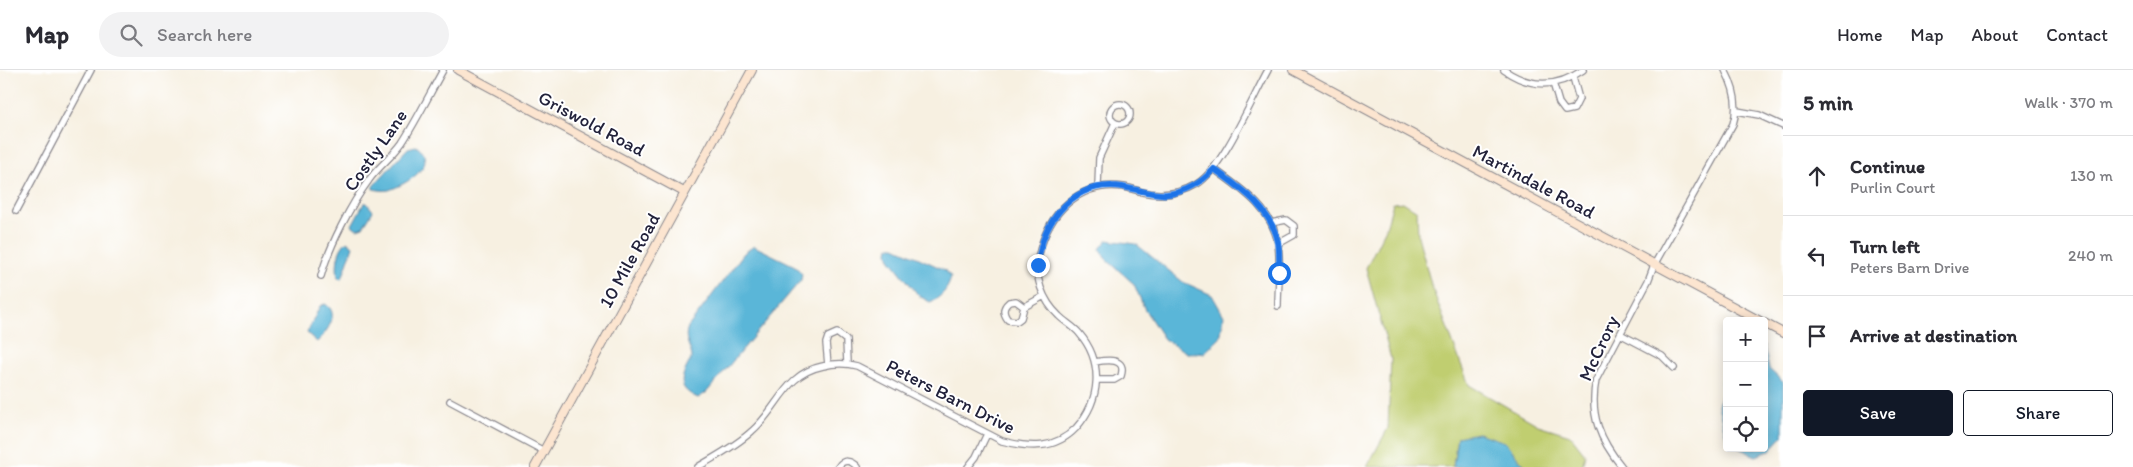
<!DOCTYPE html>
<html lang="en">
<head>
<meta charset="utf-8">
<style>
  body { margin:0; font-family:Itim,sans-serif; background:#f2f2f3; color:#2b2b33 }
  .controls { position:absolute; right:15px; bottom:15px; display:grid; overflow:hidden; border-radius:5px; box-shadow:0 2px 12px #0003 }
  .controls button { width:45px; height:45px; display:grid; place-items:center; padding:0; border:0; border-bottom:1px solid #e1e1e2; background:#fff; color:#2b2b33; font:25px sans-serif }
  .stop { position:absolute; width:15px; height:15px; margin:-11px; border:4px solid #1a73e8; border-radius:50%; background:#fff }
  .stop.end { background:#1a73e8; border-color:#fff; box-shadow:0 1px 5px #0008 }
  .list { margin:0; padding:0; list-style:none }
  h2 { display:flex; justify-content:space-between; align-items:center; height:65px; margin:0; padding:0 20px; font-size:21px }
  h2 small { font-size:16px; font-weight:400; color:#7c7c81 }
  .list li { display:grid; grid-template-columns:32px 1fr auto; gap:15px; align-items:center; box-sizing:border-box; height:80px; padding:0 20px; border-top:1px solid #e1e1e2 }
  .list b { display:block; font-size:19px; white-space:nowrap }
  .list p { margin:0; font-size:16px; white-space:nowrap; color:#7c7c81 }
  .list em { font-size:16px; font-style:normal; color:#7c7c81 }
  .actions { display:flex; gap:10px; padding:15px 20px }
  .actions a { flex:1; padding:11px 0; border:1px solid #111827; border-radius:5px; text-align:center; font-size:18px; color:#111827 }
  .actions .main { background:#111827; color:#fff }
  .icon { flex:none; width:28px; height:28px; fill:none; stroke:currentColor; stroke-width:2; stroke-linecap:round; stroke-linejoin:round }
  .map { position:relative; flex:none; width:1783px; height:397px; overflow:hidden }
  header { display:flex; align-items:center; gap:30px; box-sizing:border-box; height:70px; padding:0 25px; background:#fff; border-bottom:1px solid #e1e1e2 }
  header strong { font-size:24px }
  nav { display:flex; gap:28px; margin-inline-start:auto; font-size:18px }
  .search { width:350px; height:45px; background:#f2f2f3; display:flex; align-items:center; gap:12px; box-sizing:border-box; padding:0 18px; border-radius:28px; color:#7c7c81; font-size:19px }
  main { display:flex }
  aside { flex:1; background:#fff }
  .map>svg:first-child { display:block }
  .green { fill:#c0ce70; stroke:#717856 }
  .water { fill:#5ab6d8; stroke:#3e6c8a }
  .lines { fill:none; stroke-linecap:round; stroke-linejoin:round }
  .street-casing { stroke:#8c898e; stroke-width:8 }
  .secondary-casing { stroke:#8c898e; stroke-width:10 }
  .street { stroke:#fff; stroke-width:5.5 }
  .secondary { stroke:#fce5d0; stroke-width:8 }
  .route { stroke:#1a73e8; stroke-width:6 }
  .labels { text-anchor:middle; stroke-width:4; stroke-linejoin:round; paint-order:stroke }
  .street-label { font-size:19px; fill:#22223b; stroke:#fff }
</style>
</head>
<body>
<header>
<strong>Map</strong>
<div class="search"><svg class="icon" aria-label="search" viewBox="0 0 24 24"><circle cx="10" cy="10" r="6"/><path d="M15 15l6 6"/></svg>Search here</div>
<nav><a>Home</a><a>Map</a><a>About</a><a>Contact</a></nav>
</header>
<main>
<div class="map">
<svg width="1783" height="397" viewBox="0 0 1783 397">
  <rect width="100%" height="100%" fill="#fff"/>
  <filter id="ink" filterUnits="userSpaceOnUse"><feTurbulence type="fractalNoise" baseFrequency=".02" numOctaves="2"/><feDisplacementMap in="SourceGraphic" scale="10" xChannelSelector="R" yChannelSelector="G"/><feConvolveMatrix kernelMatrix="1 2 1 2 8 2 1 2 1" color-interpolation-filters="sRGB"/></filter>
  <filter id="wash" filterUnits="userSpaceOnUse"><feTurbulence type="fractalNoise" baseFrequency=".0096" numOctaves="4" result="noise"/><feDisplacementMap in="SourceGraphic" scale="20" xChannelSelector="R" yChannelSelector="G"/><feGaussianBlur stdDeviation="1.12" result="paint"/><feColorMatrix in="noise" values="0 0 0 0 0 0 0 0 0 0 0 0 0 0 0 0 0 1.4 0 .05"/><feComposite in="paint" operator="in"/></filter>
  <g filter="url(#wash)">
    <rect width="100%" height="100%" fill="#f7f0e1"/>
    <path class="green" d="M1403 132 1417 141 1418 166 1432 218 1469 315 1538 355 1570 365 1585 384 1582 397H1526L1505 372 1457 367 1453 397H1367L1388 358 1391 289 1366 198 1386 158 1393 133Z"/>
    <path class="water" d="M416 76C441 94 407 114 389 120 384 121 378 120 373 119V116L408 78Z
      M364 133H367L373 141 363 157 357 159 352 155Z
      M1107 170 1136 174 1183 212 1212 225 1224 246 1220 268 1204 283H1187L1164 269 1145 240 1134 214 1105 188 1100 179Z
      M347 171 353 176 342 209 338 208C336 195 337 180 347 171Z
      M754 176 795 196 802 204 801 210 706 323 698 328C673 317 683 305 692 287 690 275 683 269 688 257L744 183Z
      M889 177H895L945 200 951 207C949 218 941 228 930 232L919 226 890 189 888 182Z
      M325 234C341 243 327 262 317 272L307 263 320 236Z
      M1764 275 1769 299 1783 312V366L1769 381 1756 386 1738 378H1764Z
      M1727 298V370L1718 335 1722 324 1721 311Z
      M1478 363 1505 372 1526 397H1453L1457 367Z"/>
  </g>
  <g filter="url(#ink)">
    <g class="lines">
      <g class="street-casing">
        <path id="street" d="M1504 0C1530 18 1557 18 1583 0
          M1553 13 1559 33 1565 41 1574 39 1579 29 1573 7
          M1110 44a10 10 0 1 1 20 0a10 10 0 1 1-20 0Z
          M1737 41 1759 45 1783 56
          M1214 99C1240 118 1273 139 1278 174 1281 194 1278 216 1278 236
          M1098 116 1099 88 1115 53
          M16 141 91 0
          M1271 153 1286 150 1294 156V165L1278 174
          M321 206C329 177 351 134 369 110 378 97 392 87 402 73 417 50 429 25 443 0
          M1024 237 1016 231 1009 232C1002 238 1003 243 1008 250L1017 251 1021 248 1024 237 1044 226
          M1620 264 1662 286 1674 298
          M1095 292C1107 290 1127 287 1121 306L1114 310H1097
          M828 295 826 273 828 267 837 263 846 270 847 293
          M450 331 544 381
          M698 397C716 386 736 376 752 361 779 338 784 304 823 296 835 293 846 293 857 296L1002 371C1029 378 1055 380 1076 358 1101 330 1104 292 1079 263 1073 256 1065 252 1059 246 1043 231 1033 206 1039 184 1049 142 1079 111 1124 117 1130 118 1136 120 1142 122 1161 126 1180 124 1197 114 1223 98 1252 29 1268 0
          M838 397C843 389 851 390 857 397
          M968 397 976 387 987 364
          M1622 397C1600 370 1589 345 1596 310L1648 211 1654 195 1733 54C1739 36 1734 17 1725 0"/>
      </g>
      <g class="secondary-casing">
        <path id="secondary" d="M458 0 684 122
          M1293 0 1760 251
          M1764 253 1783 263
          M535 397 752 0"/>
      </g>
      <use href="#street" class="street"/>
      <use href="#secondary" class="secondary"/>
    </g>
  </g>
  <g class="lines" filter="url(#ink)">
    <path class="route" d="M1038 195C1041 156 1069 115 1112 116 1131 116 1149 126 1168 124 1187 122 1202 112 1214 99 1240 118 1271 138 1278 172 1280 182 1279 193 1279 203"/>
  </g>
  <g class="labels">
    <g class="street-label">
      <text transform="translate(592 53) rotate(28)" y="7">Griswold Road</text>
      <text transform="translate(375 80) rotate(-55)" y="7">Costly Lane</text>
      <text transform="translate(1534 111) rotate(28)" y="7">Martindale Road</text>
      <text transform="translate(629 190) rotate(-61)" y="7">10 Mile Road</text>
      <text transform="translate(1598 278) rotate(-65)" y="7">McCrory</text>
      <text transform="translate(951 326) rotate(27)" y="7">Peters Barn Drive</text>
    </g>
  </g>
</svg>
<div class="controls">
<button>+</button>
<button>−</button>
<button><svg class="icon" aria-label="locate" viewBox="0 0 24 24"><circle cx="12" cy="12" r="6"/><path d="M12 2v4M12 18v4M2 12h4M18 12h4"/></svg></button>
</div>
<div class="stop" style="left:1279px;top:203px"></div>
<div class="stop end" style="left:1038px;top:195px"></div>
</div>
<aside>
<h2>5 min<small>Walk · 370 m</small></h2>
<ul class="list">
<li><svg class="icon" aria-label="ahead" viewBox="0 0 24 24"><path d="M12 20V5M6 11l6-6 6 6"/></svg><div><b>Continue</b><p>Purlin Court</p></div><em>130 m</em></li>
<li><svg class="icon" aria-label="left" viewBox="0 0 24 24"><path d="M17 20v-9H6M10 6l-5 5 5 5"/></svg><div><b>Turn left</b><p>Peters Barn Drive</p></div><em>240 m</em></li>
<li><svg class="icon" aria-label="arrive" viewBox="0 0 24 24"><path d="M6 21V4h12l-3 4 3 4H6"/></svg><div><b>Arrive at destination</b></div></li>
</ul>
<div class="actions"><a class="main">Save</a><a>Share</a></div>
</aside>
</main>
</body>
</html>
